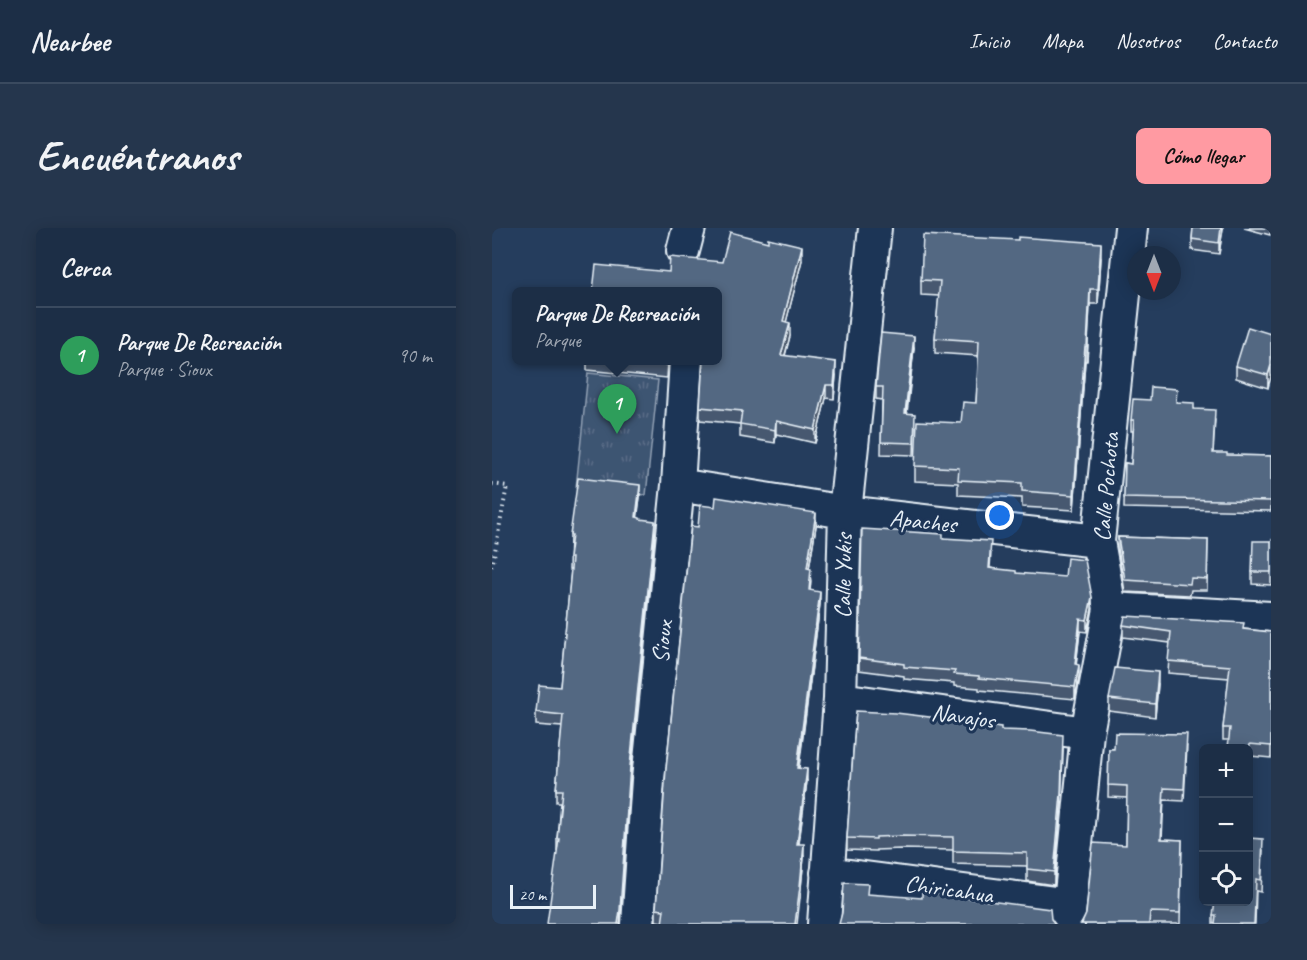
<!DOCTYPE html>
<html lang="es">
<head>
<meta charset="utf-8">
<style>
  body { margin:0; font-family:Caveat,sans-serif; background:#25364d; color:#f1f3f6 }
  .controls { position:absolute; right:18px; bottom:18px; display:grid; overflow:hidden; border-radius:9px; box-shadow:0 3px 15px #0003 }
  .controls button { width:54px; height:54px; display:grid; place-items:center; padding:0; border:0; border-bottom:2px solid #3a4a5f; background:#1c2e46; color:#f1f3f6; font:30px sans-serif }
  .compass { position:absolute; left:635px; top:18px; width:54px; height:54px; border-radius:50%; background:#1c2e46; box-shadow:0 3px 15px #0003; rotate:180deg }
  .scale { position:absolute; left:18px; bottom:15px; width:86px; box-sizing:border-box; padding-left:6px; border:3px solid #e8f1f8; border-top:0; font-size:16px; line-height:21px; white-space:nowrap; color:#e8f1f8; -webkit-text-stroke:4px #1d3557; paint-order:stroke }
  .you { position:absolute; left:508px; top:288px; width:21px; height:21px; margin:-15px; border:4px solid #fff; border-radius:50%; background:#1a73e8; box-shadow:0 0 0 9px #1a73e833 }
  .badge { display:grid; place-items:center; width:39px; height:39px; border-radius:50%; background:#ff9aa2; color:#fff; font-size:20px; font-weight:700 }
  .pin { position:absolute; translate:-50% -50px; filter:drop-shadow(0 2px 3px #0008) }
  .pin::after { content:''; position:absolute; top:32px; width:21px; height:18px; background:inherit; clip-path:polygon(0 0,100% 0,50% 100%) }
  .popup { position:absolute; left:20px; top:59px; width:210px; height:78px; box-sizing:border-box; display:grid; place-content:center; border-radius:9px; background:#1c2e46; filter:drop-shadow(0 2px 4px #0005); font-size:20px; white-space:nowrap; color:#a0a8b3 }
  .popup b { font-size:22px; color:#f1f3f6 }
  .popup::after { content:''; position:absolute; left:50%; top:100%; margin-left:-12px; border:12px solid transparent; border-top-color:#1c2e46 }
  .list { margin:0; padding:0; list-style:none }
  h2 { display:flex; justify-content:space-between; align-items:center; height:78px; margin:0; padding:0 24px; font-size:26px }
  h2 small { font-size:20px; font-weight:400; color:#a0a8b3 }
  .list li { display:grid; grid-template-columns:39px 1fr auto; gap:18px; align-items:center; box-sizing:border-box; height:96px; padding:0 24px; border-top:2px solid #3a4a5f }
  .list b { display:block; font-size:22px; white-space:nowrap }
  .list p { margin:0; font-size:20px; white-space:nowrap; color:#a0a8b3 }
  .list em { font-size:20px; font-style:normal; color:#a0a8b3 }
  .icon { flex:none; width:33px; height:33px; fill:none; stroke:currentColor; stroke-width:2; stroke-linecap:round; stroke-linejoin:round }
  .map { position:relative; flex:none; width:779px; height:696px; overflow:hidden; border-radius:9px }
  header { display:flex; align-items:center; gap:36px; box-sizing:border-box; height:84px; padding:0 30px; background:#1c2e46; border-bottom:2px solid #3a4a5f }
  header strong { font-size:28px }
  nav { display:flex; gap:33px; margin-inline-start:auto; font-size:21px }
  .intro { display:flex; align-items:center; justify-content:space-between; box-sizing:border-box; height:144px; padding:0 36px }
  h1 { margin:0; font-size:42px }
  .button { padding:15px 27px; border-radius:9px; background:#ff9aa2; color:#111; font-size:21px; font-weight:700 }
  main { display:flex; gap:36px; padding:0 36px }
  aside { flex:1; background:#1c2e46; border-radius:9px; box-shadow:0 3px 15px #0003 }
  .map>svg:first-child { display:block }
  .park { fill:url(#park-tufts); stroke:#93a2b5; stroke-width:1.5 }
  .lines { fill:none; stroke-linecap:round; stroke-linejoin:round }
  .street-casing { stroke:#e8f1f8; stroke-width:36 }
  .path { stroke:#e8f1f8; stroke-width:4; stroke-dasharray:1.5 4.5; stroke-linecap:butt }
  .street { stroke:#1d3557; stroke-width:32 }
  .wall { fill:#475970; stroke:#e8f1f8; stroke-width:1.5 }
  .shaded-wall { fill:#3a485b; stroke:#e8f1f8; stroke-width:1.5 }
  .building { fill:#536782; stroke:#e8f1f8; stroke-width:1.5 }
  .labels { text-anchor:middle; stroke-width:6; stroke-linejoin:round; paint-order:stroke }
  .street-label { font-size:24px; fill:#e8f1f8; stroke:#1d3557 }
</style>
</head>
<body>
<header>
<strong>Nearbee</strong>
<nav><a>Inicio</a><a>Mapa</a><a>Nosotros</a><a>Contacto</a></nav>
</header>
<div class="intro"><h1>Encuéntranos</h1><a class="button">Cómo llegar</a></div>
<main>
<aside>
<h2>Cerca<small></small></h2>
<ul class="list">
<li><span class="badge" style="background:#2e9e5b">1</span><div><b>Parque De Recreación</b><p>Parque · Sioux</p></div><em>90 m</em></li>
</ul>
</aside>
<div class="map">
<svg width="779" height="696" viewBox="0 0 779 696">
  <defs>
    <pattern id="park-tufts" width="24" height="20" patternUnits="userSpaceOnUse" patternTransform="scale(1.5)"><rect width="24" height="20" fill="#3e5472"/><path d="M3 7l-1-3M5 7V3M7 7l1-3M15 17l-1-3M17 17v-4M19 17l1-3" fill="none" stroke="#5a6d87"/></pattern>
  </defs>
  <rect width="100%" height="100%" fill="#253d5d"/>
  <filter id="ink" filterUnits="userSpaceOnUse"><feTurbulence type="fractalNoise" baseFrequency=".0167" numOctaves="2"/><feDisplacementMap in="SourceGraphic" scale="12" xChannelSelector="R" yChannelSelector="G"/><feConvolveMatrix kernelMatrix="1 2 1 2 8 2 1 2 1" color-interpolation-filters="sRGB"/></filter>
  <g filter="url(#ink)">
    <path class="park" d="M96 145 166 152 154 267 84 260Z"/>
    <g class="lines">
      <g class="street-casing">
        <path id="street" d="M191 23 197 0
          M186 257 353 284 606 313
          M618 381 779 390
          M348 471 595 505
          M335 645 578 677
          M146 696 156 552 186 257 194 132
          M332 696 348 471 353 284 383 0
          M576 696 595 505 618 381 606 313 639 0"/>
      </g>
      <path class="path" d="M0 256 15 258 0 339"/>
      <use href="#street" class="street"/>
    </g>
    <path class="wall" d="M701 0H731L727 26 700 22V11Z
      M752 0H779L778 7Z
      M609 30 606 76H598L595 133H593L582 282 530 279V270L466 267V255L423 253V238L469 195 484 175 487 128 443 125V110L447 68 429 67V52Z
      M310 32 294 94 298 108 293 128 344 147 342 171 334 170 323 215 284 206 283 215 248 209V196L208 192V179L225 132 177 44 230 34Z
      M779 106 776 160 744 150V138Z
      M422 120 415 186 423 198 422 227 389 226 390 172 384 171V159Z
      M95 132H176L175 150 95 142Z
      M684 174 702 181 723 192 721 225 735 227 779 228V283L632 280 633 235 639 236 641 203H639V192Z
      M148 269 145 289 163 305 138 550 65 622V610L68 574H64V562L70 499 44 497V484L68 459 79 342H77L78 307Z
      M324 298 317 341 319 353 318 363 328 376 307 540 315 553 307 616 312 629 308 670 170 694 164 693V681L206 299Z
      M626 309 716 312 715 362H699L698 367 633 364 626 320Z
      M451 310 499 325 498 340 524 345 600 381 595 404 588 403 584 436 587 449 583 471 487 462V460L462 458V455L412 451V448L367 442V430Z
      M779 313V357L760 356V344Z
      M631 397 752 401 779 404V530L758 528 737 512H731V500L737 450 676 445 678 415 631 409Z
      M666 456 663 489 617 483V471Z
      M462 495 509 502 571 520 569 579 562 657 535 653V638L461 636V622L409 621 384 622V623L355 622V610Z
      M695 518 692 573 672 572 670 611 690 612 688 696H589L634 617 635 570 616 569 617 521Z
      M771 623 769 664 764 663 763 696H721V687Z"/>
    <path class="shaded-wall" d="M729 0H731L727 26V15Z
      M609 15V30L606 76V61Z
      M310 18V32L291 106V93Z
      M598 61V76L595 133V118Z
      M298 95V108L289 141V127Z
      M422 108V120L413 198V185Z
      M593 118V133L582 282V267Z
      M344 134V147L342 171V157Z
      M779 137V149L776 160V147Z
      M334 157V170L323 215V202Z
      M284 193V206L283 215V202Z
      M148 257V269L144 302V289Z
      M324 285V298L315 352V340Z
      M163 293V305L138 550 128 696H126L138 538Z
      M328 364V376L305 552V540Z
      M600 369V381L595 404V392Z
      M588 391V403L583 448V436Z
      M587 437V449L583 471V459Z
      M666 444V456L663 489V476Z
      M571 520 569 579 562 657V644Z
      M315 541V553L305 628V616Z
      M312 616V629L308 670 305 696H303Z"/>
    <path class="building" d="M701 0H729L727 15 700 11Z
      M238 4 276 14V10L310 18 291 93 298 95 289 127 344 134 342 157H334L323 202 284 193 283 202 248 196 250 183 208 179 211 132H225V63H101L104 37 177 44 178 29 230 34Z
      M431 7 526 12V9L609 15 606 61H598L595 118H593L582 267 530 263V255L466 252 467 240 423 238 425 193 469 195 471 174 484 175 487 113 443 110 448 53 429 52Z
      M756 99 779 106V137L776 147 744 138Z
      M389 105 422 108 413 185 423 186 422 215 389 214 391 159H384Z
      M129 132H175V137Z
      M659 159 685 161 684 174 702 175V181L723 182 721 225H735V227L779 228V273L632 270 633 235 639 236 642 192H639L641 171 658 172Z
      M86 250 148 257 144 289 148 290V291L163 293 138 538 128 682 126 696H55L67 610H65L70 562H64L71 487 44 484 47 457 68 459 80 330H77L80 307H78Z
      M224 269 324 285 315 340 319 341 317 362 328 364 305 540 315 541 305 616H312L308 658 303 696H170L172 682 164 681 174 541 199 298 206 299 208 277 223 279Z
      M370 301 451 306V310L499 313 497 340 524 343V345L573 349 575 330 593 332 600 369 595 392 588 391 583 436 587 437 583 459 487 450V448L462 446 463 443 412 439V436L367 430Z
      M626 309 716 312 715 351 699 350 698 356 633 352Z
      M761 313H779V344H760Z
      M633 388 752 395 751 401 779 404V518L758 516 756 534V520H736L738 500H731L738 438 676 433 679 404 631 397Z
      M623 440 666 444 663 476 617 471Z
      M364 483 404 485 462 492V495L485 496 509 499V502L538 503 571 507 569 566 562 644 535 641V625L461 623V609L409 608 384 609V611L355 610Z
      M623 505 695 506 692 561 672 560 669 611 690 612 688 685 658 684 657 696H589L590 695 594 686 601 615 634 617 635 558 616 557 617 521H622Z
      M756 610 771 611 769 652 764 651 762 696H723L724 687H721L723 674H756Z
      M352 655 376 656 375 666 430 670V664L558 681 559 691 563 696H347L350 685Z"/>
  </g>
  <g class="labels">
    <g class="street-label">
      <text transform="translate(614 259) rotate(-85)" y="8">Calle Pochota</text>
      <text transform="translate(431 293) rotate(6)" y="8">Apaches</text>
      <text transform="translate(351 348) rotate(-89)" y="8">Calle Yukis</text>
      <text transform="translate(170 414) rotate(-84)" y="8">Sioux</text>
      <text transform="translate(471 488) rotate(8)" y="8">Navajos</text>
      <text transform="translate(457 661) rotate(8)" y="8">Chiricahua</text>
    </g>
  </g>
</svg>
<div class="controls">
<button>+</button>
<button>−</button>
<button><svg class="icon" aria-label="locate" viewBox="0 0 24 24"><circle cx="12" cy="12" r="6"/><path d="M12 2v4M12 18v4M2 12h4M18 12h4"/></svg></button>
</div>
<svg class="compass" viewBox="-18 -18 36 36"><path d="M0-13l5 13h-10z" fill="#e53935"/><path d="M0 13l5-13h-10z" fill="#a0a8b3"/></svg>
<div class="scale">20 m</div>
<div class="you"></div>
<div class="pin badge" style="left:125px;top:206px;background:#2e9e5b">1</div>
<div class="popup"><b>Parque De Recreación</b>Parque</div>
</div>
</main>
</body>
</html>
